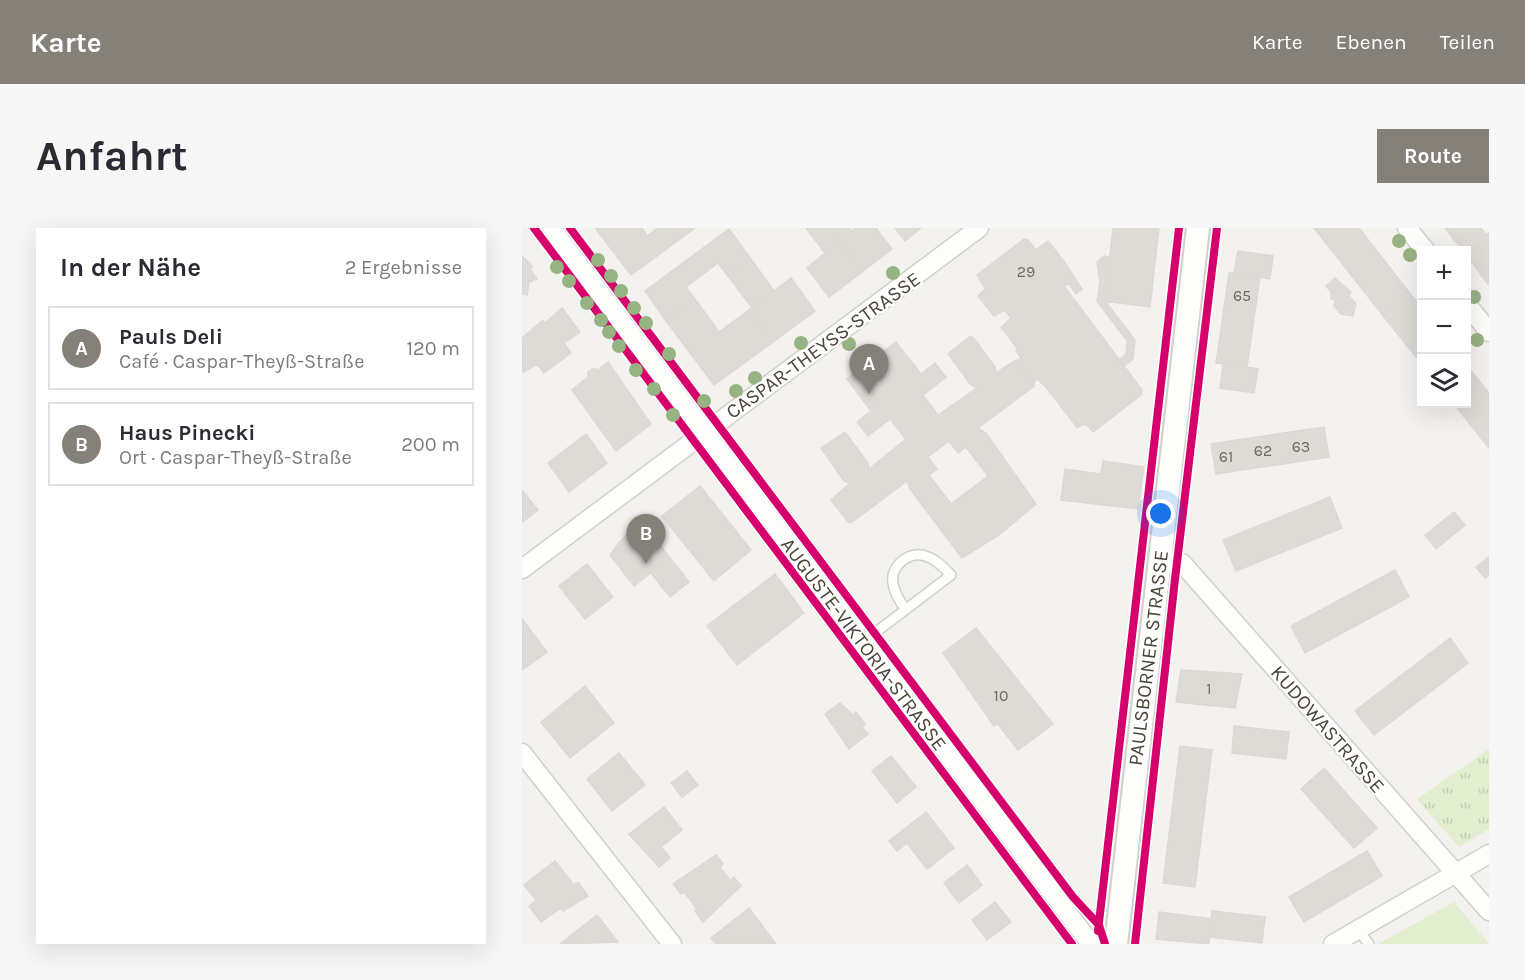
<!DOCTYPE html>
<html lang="de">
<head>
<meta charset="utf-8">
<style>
  body { margin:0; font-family:Karla,sans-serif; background:#f7f7f7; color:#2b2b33 }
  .controls { position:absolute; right:18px; top:18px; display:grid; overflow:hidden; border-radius:0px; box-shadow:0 6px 24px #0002 }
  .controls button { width:54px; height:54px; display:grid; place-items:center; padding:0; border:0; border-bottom:2px solid #e1e1e2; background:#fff; color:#2b2b33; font:30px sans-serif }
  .you { position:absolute; left:639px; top:286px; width:21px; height:21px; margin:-15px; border:4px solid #fff; border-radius:50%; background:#1a73e8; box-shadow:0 0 0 9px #1a73e833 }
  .badge { display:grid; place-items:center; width:39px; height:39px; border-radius:50%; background:#868178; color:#fff; font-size:20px; font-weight:700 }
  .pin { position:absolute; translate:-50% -50px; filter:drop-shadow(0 2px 3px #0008) }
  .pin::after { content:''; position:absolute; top:32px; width:21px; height:18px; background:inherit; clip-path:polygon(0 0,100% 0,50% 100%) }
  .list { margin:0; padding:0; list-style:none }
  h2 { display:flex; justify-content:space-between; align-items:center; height:78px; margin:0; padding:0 24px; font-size:26px }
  h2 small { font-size:20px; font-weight:400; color:#7c7c81 }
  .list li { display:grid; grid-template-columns:39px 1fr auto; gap:18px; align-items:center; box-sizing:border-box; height:84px; margin:0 12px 12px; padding:0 12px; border:2px solid #e1e1e2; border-radius:0px }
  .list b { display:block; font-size:22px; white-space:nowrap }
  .list p { margin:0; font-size:20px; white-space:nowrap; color:#7c7c81 }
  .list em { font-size:20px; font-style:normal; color:#7c7c81 }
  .icon { flex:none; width:33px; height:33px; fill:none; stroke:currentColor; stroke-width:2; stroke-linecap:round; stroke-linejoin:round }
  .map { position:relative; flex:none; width:967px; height:716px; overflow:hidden; border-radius:0px }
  header { display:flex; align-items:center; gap:36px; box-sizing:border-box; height:84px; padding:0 30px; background:#868178; color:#fff }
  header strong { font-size:28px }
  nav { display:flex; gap:33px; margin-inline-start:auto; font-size:21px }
  .intro { display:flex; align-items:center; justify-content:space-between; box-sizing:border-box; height:144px; padding:0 36px }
  h1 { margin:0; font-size:42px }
  .button { padding:15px 27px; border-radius:0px; background:#868178; color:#fff; font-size:21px; font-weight:700 }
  main { display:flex; gap:36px; padding:0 36px }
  aside { flex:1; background:#fff; border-radius:0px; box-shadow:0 6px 24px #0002 }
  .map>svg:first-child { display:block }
  .grass { fill:url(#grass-tufts) }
  .garden { fill:#e1eecf }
  .building { fill:#dedbd6; stroke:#dcd9d4; stroke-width:1.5; fill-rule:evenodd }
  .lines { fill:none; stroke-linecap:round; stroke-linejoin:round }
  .service-casing { stroke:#d2d0cb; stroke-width:12 }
  .minor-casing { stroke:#d2d0cb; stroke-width:21 }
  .tertiary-casing { stroke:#d2d0cb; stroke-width:26 }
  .service { stroke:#fdfdfc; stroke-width:9 }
  .minor { stroke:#fdfdfc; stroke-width:18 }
  .tertiary { stroke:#fdfdfc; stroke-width:22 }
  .cycleway-casing { stroke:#fff; stroke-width:11 }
  .cycleway { stroke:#d6006c; stroke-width:8 }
  .tree { fill:#96b382 }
  .labels { text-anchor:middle; stroke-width:4.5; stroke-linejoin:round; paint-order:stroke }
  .number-label { font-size:16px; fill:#706a61 }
  .street-label { font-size:20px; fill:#4b4439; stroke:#fff }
</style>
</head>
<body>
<header>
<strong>Karte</strong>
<nav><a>Karte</a><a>Ebenen</a><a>Teilen</a></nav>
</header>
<div class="intro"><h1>Anfahrt</h1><a class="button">Route</a></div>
<main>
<aside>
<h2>In der Nähe<small>2 Ergebnisse</small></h2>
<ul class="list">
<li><span class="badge">A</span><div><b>Pauls Deli</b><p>Café · Caspar-Theyß-Straße</p></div><em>120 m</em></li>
<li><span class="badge">B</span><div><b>Haus Pinecki</b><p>Ort · Caspar-Theyß-Straße</p></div><em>200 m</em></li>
</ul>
</aside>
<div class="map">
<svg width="967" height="716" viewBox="0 0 967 716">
  <defs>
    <pattern id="grass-tufts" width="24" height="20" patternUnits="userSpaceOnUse" patternTransform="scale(1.5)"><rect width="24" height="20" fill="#e1eecf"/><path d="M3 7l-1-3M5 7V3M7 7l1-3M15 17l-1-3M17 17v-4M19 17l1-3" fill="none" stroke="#c3cdb2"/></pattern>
  </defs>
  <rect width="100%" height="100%" fill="#f4f2ee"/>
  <path class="grass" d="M967 521V601L937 619 895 571Z"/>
  <path class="garden" d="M932 674 967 716H856Z"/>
  <path class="building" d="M76 0H120L125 8 136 0H173L109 47 74 1Z
    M284 0H307L340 44 307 69 285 40 303 25Z
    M307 0H326L329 3 333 0H354L370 21 340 44Z
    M373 0H399L383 13Z
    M591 0H637L628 79 583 73Z
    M792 0H837L886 63 859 85Z
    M923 0H950L933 13Z
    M950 0H959L963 6 967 5V39L959 46 944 27V22H941L933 13Z
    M207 1 229 31 206 48 196 35 164 59 173 71 144 93 123 63Z
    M502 11 506 12 514 22 526 13 541 32 560 61 554 66 546 55 542 58 620 162 619 167 571 204 564 196 555 199 523 158 515 151 512 154 496 132 499 130 494 123 495 120 479 99 489 90 483 82 472 88 456 68 463 61 455 47Z
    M716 23 751 28 748 51 712 45Z
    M0 28 11 39 8 41 15 51 7 54 5 67 0 66Z
    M582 28 588 29 583 73 613 112 611 131 602 138 597 132 604 126 605 113 575 73 578 54 575 34Z
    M229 31 252 63 230 80 206 48Z
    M967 39V55L966 56 958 46Z
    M707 45 738 49 725 139 694 135Z
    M269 50 293 83 251 114 227 82Z
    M813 50 829 64 827 68 834 76 831 88 819 86 812 78 813 71H809V64L804 58Z
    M886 63 900 80V125L894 129 859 85Z
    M173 71 197 104 227 82 251 114 192 157 144 93Z
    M40 80 58 104 42 115 49 125 22 145 15 136 0 145V110L21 92 23 95Z
    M447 109H451L473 139 474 145 494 132 512 154V158L456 200 464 205 514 276 477 307 440 330 388 261 385 253 329 295 326 294 309 272 328 255 322 253 299 220 323 204 346 235 347 241 384 211 368 191 346 208 335 194 349 183 325 151 374 114 399 146 413 135 424 149 401 167 416 187 455 160 449 157 426 126ZM427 213 436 225 444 219 466 248 429 276 407 247 415 241 406 229Z
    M345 116 355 129 345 136 335 123Z
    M86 134 129 196 94 223 50 162 66 149V144L71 140 76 142Z
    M701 136 736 141 732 165 698 160Z
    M944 137 954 149 944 157Z
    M954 149 967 165V220L932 176H944V157Z
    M802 199 807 229 694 246 689 216Z
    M64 206 85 235 47 264 26 235Z
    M581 233 622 239 616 281 539 272 543 241 579 246Z
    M178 258 229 322 192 353 140 288Z
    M0 262 16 282 0 294Z
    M808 269 820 300 714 343 701 312Z
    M932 284 943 297 914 321 903 307Z
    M124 299 167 354 148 369 129 345 112 358 88 327 100 311 106 306H116Z
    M967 329V347L963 350 954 339Z
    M65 336 91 369 63 391 37 358Z
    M873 342 887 369 783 425 769 398Z
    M253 346 282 385 215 437 185 398Z
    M0 391 25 424 0 442Z
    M454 400 531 496 496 522 475 495 472 498 421 425Z
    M928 410 946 435 852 507 833 483Z
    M659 442 720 446 713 480 654 474Z
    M63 458 92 495 48 530 19 494Z
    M318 475 331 487 334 484 343 496 340 499 346 506 327 521 303 486Z
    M712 498 767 504 764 531 710 525Z
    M658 518 690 522 673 659 641 655Z
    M97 525 123 557 90 583 65 551Z
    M369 528 394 559 375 575 350 543Z
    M802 540 855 600 832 620 779 561Z
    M165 543 176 557 160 569 149 555Z
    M142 579 160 602 139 619 148 630 137 639 107 606Z
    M404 584 432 620 405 641 385 615 375 623 367 613Z
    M845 623 860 648 782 694 767 669Z
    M194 627 201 636 198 639 208 652 212 649 219 658 181 694 173 683 175 681 162 664 159 666 151 656Z
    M33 633 52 657 56 654 66 668 41 683 39 680 19 694 7 678 14 672 2 657Z
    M445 637 460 657 437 675 422 655Z
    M473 674 489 694 465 712 450 692Z
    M227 680 254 716H194L189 710Z
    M690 683 743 689 740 715 688 709Z
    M637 684 690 691 687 716 634 711Z
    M75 687 96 714 40 716 39 715Z"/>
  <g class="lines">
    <g class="service-casing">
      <path id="service" d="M341 414 429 347C422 340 415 332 406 329 389 321 368 337 371 355 372 365 378 373 383 381
        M835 701 847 716"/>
    </g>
    <g class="minor-casing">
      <path id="minor" d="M29 0 569 716
        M885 0 903 22
        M944 75 967 104
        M638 332 660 335 967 683
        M0 341 457 0
        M0 525 150 716
        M811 716 967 626"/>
    </g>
    <g class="tertiary-casing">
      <path id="tertiary" d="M594 716 676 0"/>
    </g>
    <use href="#service" class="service"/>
    <use href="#minor" class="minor"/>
    <use href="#tertiary" class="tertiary"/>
    <g class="cycleway-casing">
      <path id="cycleway" d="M12 0 550 716
        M48 0 551 669 577 697 583 716
        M576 703 657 0
        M613 716 653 351 695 0"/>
    </g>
    <use href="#cycleway" class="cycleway"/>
  </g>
  <g class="tree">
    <circle cx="877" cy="13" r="7"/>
    <circle cx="888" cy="27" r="7"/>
    <circle cx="76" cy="32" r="7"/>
    <circle cx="35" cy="39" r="7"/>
    <circle cx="371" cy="45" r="7"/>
    <circle cx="89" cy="48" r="7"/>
    <circle cx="47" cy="53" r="7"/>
    <circle cx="99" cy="63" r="7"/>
    <circle cx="952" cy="69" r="7"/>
    <circle cx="65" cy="75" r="7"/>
    <circle cx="112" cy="80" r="7"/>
    <circle cx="79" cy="92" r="7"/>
    <circle cx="124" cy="95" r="7"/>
    <circle cx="87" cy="104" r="7"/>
    <circle cx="955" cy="112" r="7"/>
    <circle cx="279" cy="115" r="7"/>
    <circle cx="327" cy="116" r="7"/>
    <circle cx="97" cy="118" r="7"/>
    <circle cx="147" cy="126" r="7"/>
    <circle cx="114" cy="142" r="7"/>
    <circle cx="233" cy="150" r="7"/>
    <circle cx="132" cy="161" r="7"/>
    <circle cx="214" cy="163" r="7"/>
    <circle cx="182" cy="173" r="7"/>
    <circle cx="151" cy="187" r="7"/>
  </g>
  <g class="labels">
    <g class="number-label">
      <text x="504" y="49">29</text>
      <text x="720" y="73">65</text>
      <text x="779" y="224">63</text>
      <text x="741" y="228">62</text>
      <text x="704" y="234">61</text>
      <text x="687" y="466">1</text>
      <text x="479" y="473">10</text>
    </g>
    <g class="street-label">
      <text transform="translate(301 117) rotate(-36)" y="7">CASPAR-THEYSS-STRASSE</text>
      <text transform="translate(342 416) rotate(53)" y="7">AUGUSTE-VIKTORIA-STRASSE</text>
      <text transform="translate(626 430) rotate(-83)" y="7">PAULSBORNER STRASSE</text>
      <text transform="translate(806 501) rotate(49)" y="7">KUDOWASTRASSE</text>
    </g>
  </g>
</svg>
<div class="controls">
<button>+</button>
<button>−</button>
<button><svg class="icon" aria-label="layers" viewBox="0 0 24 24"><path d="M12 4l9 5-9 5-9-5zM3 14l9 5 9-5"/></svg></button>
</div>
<div class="you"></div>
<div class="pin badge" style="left:347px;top:166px">A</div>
<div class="pin badge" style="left:124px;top:336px">B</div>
</div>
</main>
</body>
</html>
